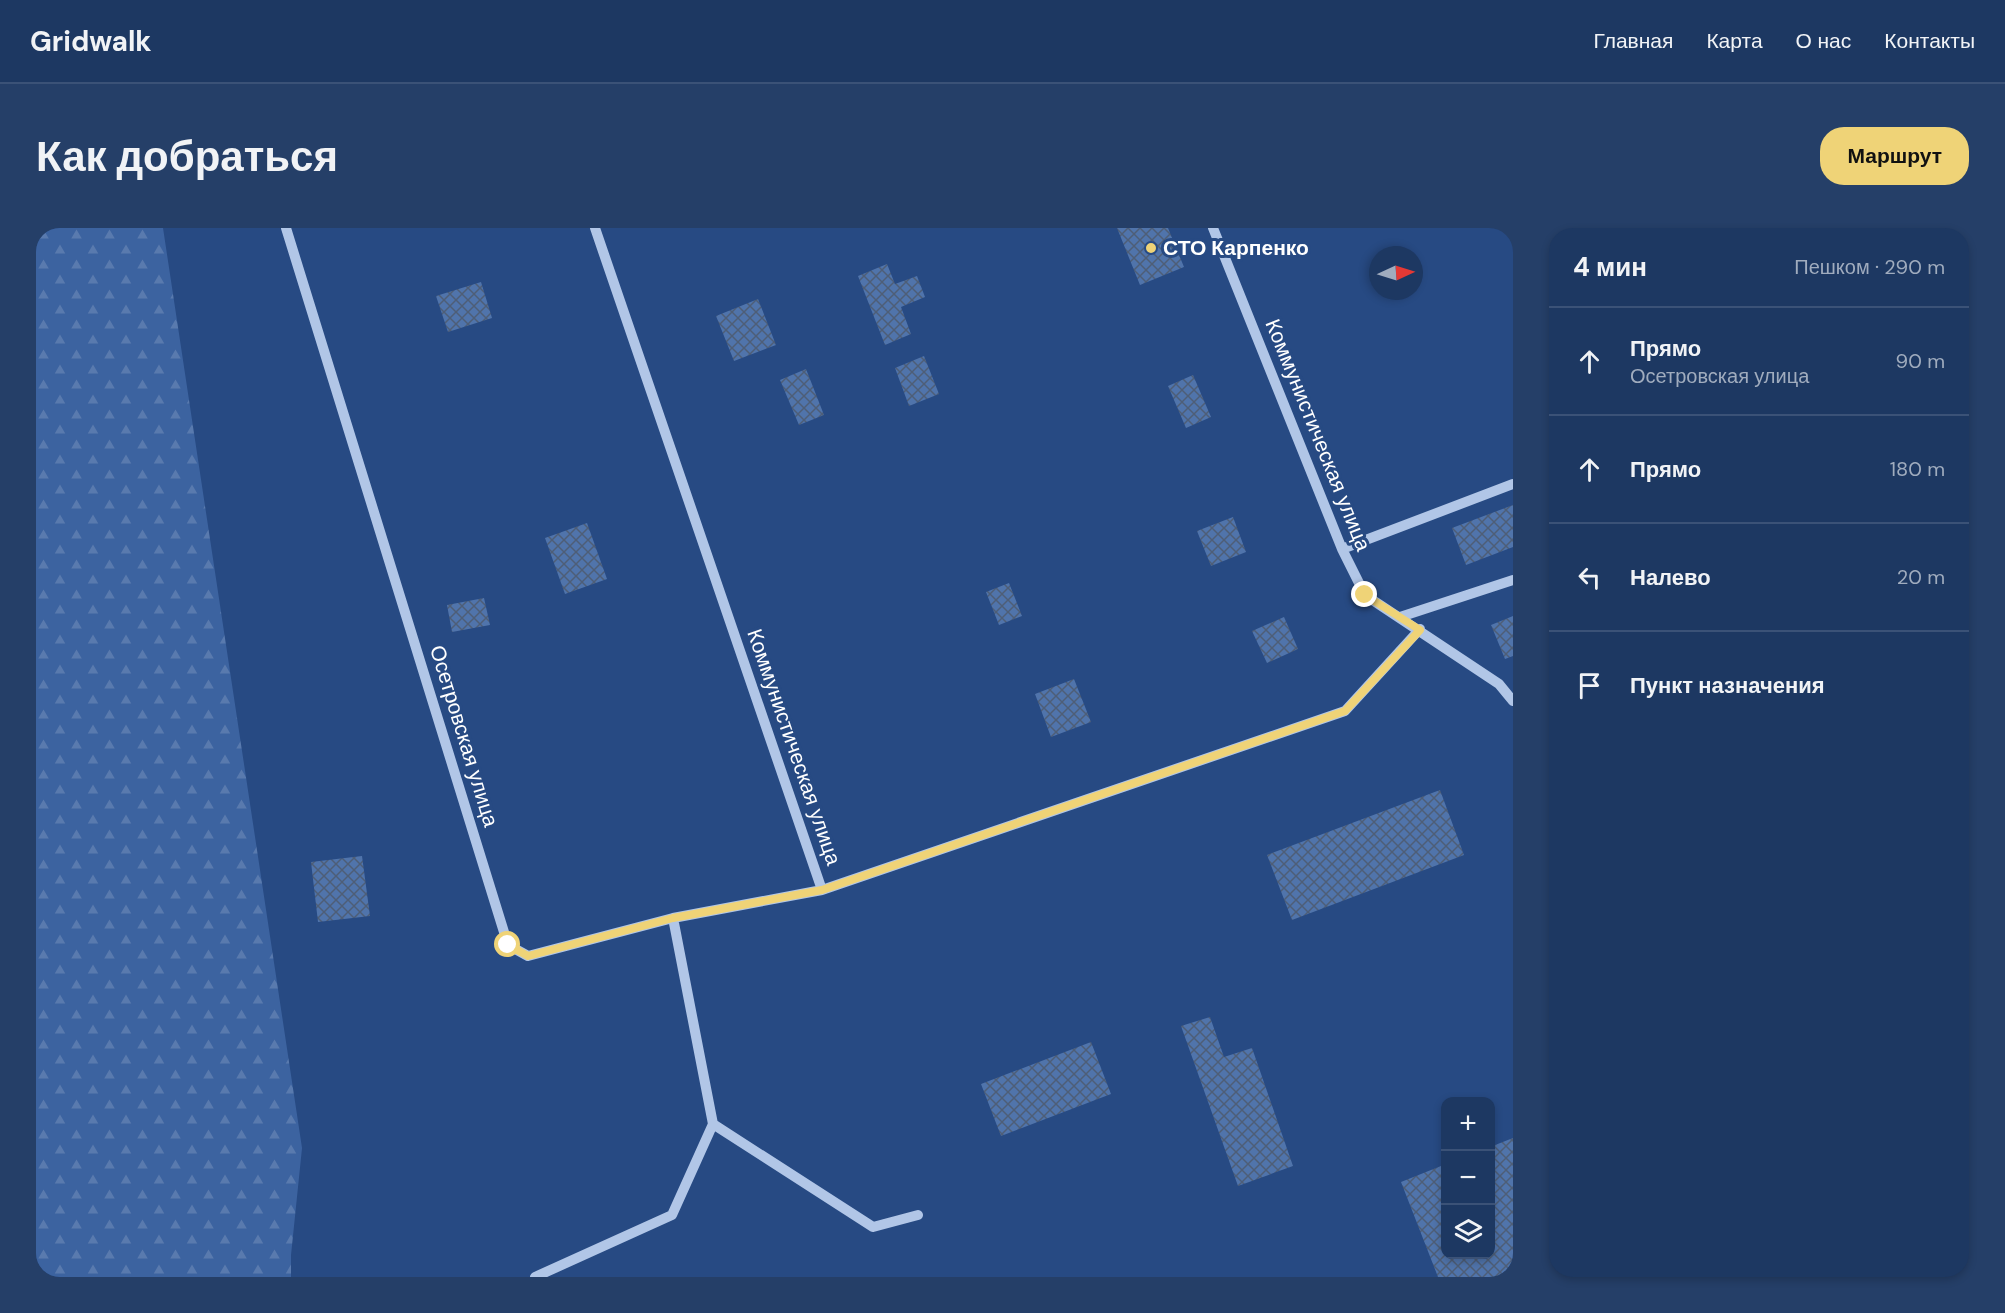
<!DOCTYPE html>
<html lang="ru">
<head>
<meta charset="utf-8">
<style>
  body { margin:0; font-family:"DM Sans",sans-serif; background:#253f68; color:#f1f3f6 }
  .controls { position:absolute; right:18px; bottom:18px; display:grid; overflow:hidden; border-radius:12px; box-shadow:0 3px 9px #0003 }
  .controls button { width:54px; height:54px; display:grid; place-items:center; padding:0; border:0; border-bottom:2px solid #3b5277; background:#1d3862; color:#f1f3f6; font:30px sans-serif }
  .compass { position:absolute; left:1333px; top:18px; width:54px; height:54px; border-radius:50%; background:#1d3862; box-shadow:0 3px 9px #0003; rotate:86deg }
  .stop { position:absolute; width:18px; height:18px; margin:-14px; border:4px solid #efd377; border-radius:50%; background:#fff }
  .stop.end { background:#efd377; border-color:#fff; box-shadow:0 2px 6px #0008 }
  .list { margin:0; padding:0; list-style:none }
  h2 { display:flex; justify-content:space-between; align-items:center; height:78px; margin:0; padding:0 24px; font-size:26px }
  h2 small { font-size:20px; font-weight:400; color:#a0acbe }
  .list li { display:grid; grid-template-columns:39px 1fr auto; gap:18px; align-items:center; box-sizing:border-box; height:108px; padding:0 24px; border-top:2px solid #3b5277 }
  .list b { display:block; font-size:22px; white-space:nowrap }
  .list p { margin:0; font-size:20px; white-space:nowrap; color:#a0acbe }
  .list em { font-size:20px; font-style:normal; color:#a0acbe }
  .icon { flex:none; width:33px; height:33px; fill:none; stroke:currentColor; stroke-width:2; stroke-linecap:round; stroke-linejoin:round }
  .map { position:relative; flex:none; width:1477px; height:1049px; overflow:hidden; border-radius:24px }
  header { display:flex; align-items:center; gap:36px; box-sizing:border-box; height:84px; padding:0 30px; background:#1d3862; border-bottom:2px solid #3b5277 }
  header strong { font-size:28px }
  nav { display:flex; gap:33px; margin-inline-start:auto; font-size:21px }
  .intro { display:flex; align-items:center; justify-content:space-between; box-sizing:border-box; height:144px; padding:0 36px }
  h1 { margin:0; font-size:42px }
  .button { padding:15px 27px; border-radius:24px; background:#efd377; color:#111; font-size:21px; font-weight:700 }
  main { display:flex; gap:36px; padding:0 36px }
  aside { flex:1; background:#1d3862; border-radius:24px; box-shadow:0 3px 9px #0003 }
  .map>svg:first-child { display:block }
  .forest { fill:url(#forest-firs) }
  .building { fill:url(#building-cross-hatch) }
  .lines { fill:none; stroke-linecap:round; stroke-linejoin:round }
  .minor { stroke:#b1c6e7; stroke-width:10 }
  .route { stroke:#efd377; stroke-width:8 }
  .poi-dot { fill:#efd377; stroke:#274a83; stroke-width:2 }
  .labels { text-anchor:middle; stroke-width:6; stroke-linejoin:round; paint-order:stroke }
  .poi-label { font-size:21px; font-weight:bold; fill:#fff; stroke:#274a83; text-anchor:start }
  .street-label { font-size:21px; fill:#fff; stroke:#274a83 }
</style>
</head>
<body>
<header>
<strong>Gridwalk</strong>
<nav><a>Главная</a><a>Карта</a><a>О нас</a><a>Контакты</a></nav>
</header>
<div class="intro"><h1>Как добраться</h1><a class="button">Маршрут</a></div>
<main>
<div class="map">
<svg width="1477" height="1049" viewBox="0 0 1477 1049">
  <defs>
    <pattern id="forest-firs" width="22" height="20" patternUnits="userSpaceOnUse" patternTransform="scale(1.5)"><rect width="22" height="20" fill="#3c63a0"/><path d="M5 1l3.5 6h-7zM16 11l3.5 6h-7z" fill="#597aae"/></pattern>
    <pattern id="building-cross-hatch" width="8" height="8" patternUnits="userSpaceOnUse" patternTransform="scale(1.5)"><rect width="8" height="8" fill="#5074ab"/><path d="M0 0l8 8M0 8l8-8" fill="none" stroke="#4e5e77"/></pattern>
  </defs>
  <rect width="100%" height="100%" fill="#274a83"/>
  <path class="forest" d="M0 0H127L266 920 255 1027V1049H0Z"/>
  <path class="building" d="M1081 0H1132L1148 39 1104 57Z
    M851 36 859 56 881 48 889 69 865 79 875 106 849 117 822 48Z
    M445 54 456 90 412 104 400 68Z
    M722 71 740 117 698 133 680 88Z
    M888 128 903 166 873 178 859 140Z
    M770 141 788 187 763 197 744 152Z
    M1157 147 1175 189 1150 200 1132 158Z
    M1477 277V319L1430 337 1416 300Z
    M1197 289 1210 324 1175 338 1161 303Z
    M551 295 571 351 529 366 509 310Z
    M973 355 986 388 963 397 950 364Z
    M448 370 454 397 416 404 411 377Z
    M1477 388V428L1469 431 1455 397Z
    M1248 389 1262 421 1231 435 1216 403Z
    M1038 451 1055 494 1015 509 999 466Z
    M1404 562 1428 627 1256 692 1231 627Z
    M326 628 334 688 282 694 275 634Z
    M1174 789 1188 829 1216 820 1257 938 1202 958 1145 798Z
    M1055 814 1075 866 965 908 945 856Z
    M1477 910V1049H1402L1365 954 1410 936V1026H1454V919Z"/>
  <g class="lines">
    <path class="minor" d="M250 0 472 717 492 728 637 690 786 662 1309 483 1384 401
      M559 0 786 662
      M1177 0 1306 321 1329 367 1463 456 1477 473
      M1306 321 1477 256
      M1364 389 1477 352
      M677 896 837 999 882 987
      M499 1049 636 987 677 896 637 690"/>
  </g>
  <g class="lines">
    <path class="route" d="M472 717 492 728 637 690 786 662 1309 483 1384 402 1329 367"/>
  </g>
  <circle class="poi-dot" cx="1115" cy="20" r="6"/>
  <g class="labels">
    <g class="poi-label">
      <text x="1127" y="27">СТО Карпенко</text>
    </g>
    <g class="street-label">
      <text transform="translate(1282 207) rotate(68)" y="7">Коммунистическая улица</text>
      <text transform="translate(428 508) rotate(73)" y="7">Осетровская улица</text>
      <text transform="translate(758 519) rotate(71)" y="7">Коммунистическая улица</text>
    </g>
  </g>
</svg>
<div class="controls">
<button>+</button>
<button>−</button>
<button><svg class="icon" aria-label="layers" viewBox="0 0 24 24"><path d="M12 4l9 5-9 5-9-5zM3 14l9 5 9-5"/></svg></button>
</div>
<svg class="compass" viewBox="-18 -18 36 36"><path d="M0-13l5 13h-10z" fill="#e53935"/><path d="M0 13l5-13h-10z" fill="#a0acbe"/></svg>
<div class="stop" style="left:472px;top:717px"></div>
<div class="stop end" style="left:1329px;top:367px"></div>
</div>
<aside>
<h2>4 мин<small>Пешком · 290 m</small></h2>
<ul class="list">
<li><svg class="icon" aria-label="ahead" viewBox="0 0 24 24"><path d="M12 20V5M6 11l6-6 6 6"/></svg><div><b>Прямо</b><p>Осетровская улица</p></div><em>90 m</em></li>
<li><svg class="icon" aria-label="ahead" viewBox="0 0 24 24"><path d="M12 20V5M6 11l6-6 6 6"/></svg><div><b>Прямо</b></div><em>180 m</em></li>
<li><svg class="icon" aria-label="left" viewBox="0 0 24 24"><path d="M17 20v-9H6M10 6l-5 5 5 5"/></svg><div><b>Налево</b></div><em>20 m</em></li>
<li><svg class="icon" aria-label="arrive" viewBox="0 0 24 24"><path d="M6 21V4h12l-3 4 3 4H6"/></svg><div><b>Пункт назначения</b></div></li>
</ul>
</aside>
</main>
</body>
</html>
